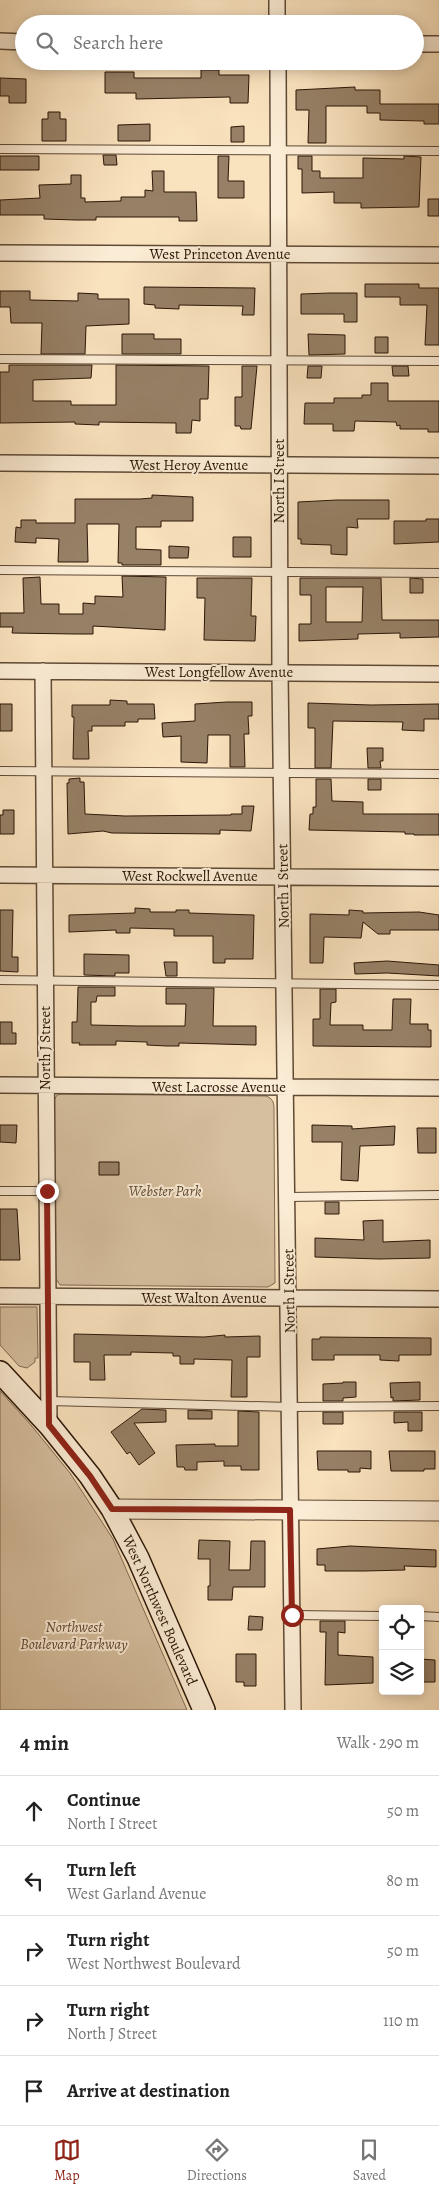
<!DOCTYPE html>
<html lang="en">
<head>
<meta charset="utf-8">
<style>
  body { margin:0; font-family:Alegreya,serif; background:#f2f2f2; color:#222 }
  .controls { position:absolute; right:15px; bottom:15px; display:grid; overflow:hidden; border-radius:5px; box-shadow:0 2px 12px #0003 }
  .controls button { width:45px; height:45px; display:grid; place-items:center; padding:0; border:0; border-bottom:1px solid #e0e0e0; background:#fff; color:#222; font:25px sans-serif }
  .stop { position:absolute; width:15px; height:15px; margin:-11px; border:4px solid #8f2418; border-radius:50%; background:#fff }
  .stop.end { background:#8f2418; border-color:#fff; box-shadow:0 1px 5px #0008 }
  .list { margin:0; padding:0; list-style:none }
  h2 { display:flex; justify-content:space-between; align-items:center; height:65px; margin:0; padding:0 20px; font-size:21px }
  h2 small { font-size:16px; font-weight:400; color:#767676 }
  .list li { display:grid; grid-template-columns:32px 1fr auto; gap:15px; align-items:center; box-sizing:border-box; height:70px; padding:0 20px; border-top:1px solid #e0e0e0 }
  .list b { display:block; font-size:19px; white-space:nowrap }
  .list p { margin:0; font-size:16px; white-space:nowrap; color:#767676 }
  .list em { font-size:16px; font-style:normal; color:#767676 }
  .icon { flex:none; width:28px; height:28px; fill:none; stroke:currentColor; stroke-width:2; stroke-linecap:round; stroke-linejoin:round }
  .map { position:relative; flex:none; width:439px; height:1710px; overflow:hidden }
  .search { position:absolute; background:#fff; box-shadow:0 2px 12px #0003; left:15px; right:15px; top:15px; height:55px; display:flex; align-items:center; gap:12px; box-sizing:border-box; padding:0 18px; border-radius:28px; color:#767676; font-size:19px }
  .sheet { height:415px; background:#fff }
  nav { display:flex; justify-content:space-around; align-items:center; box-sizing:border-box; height:70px; border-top:1px solid #e0e0e0; background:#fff; font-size:14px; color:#767676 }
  nav a { display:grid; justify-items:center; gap:2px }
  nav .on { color:#8f2418 }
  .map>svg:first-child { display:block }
  .green { fill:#d6bf9f; stroke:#806a53 }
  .building { fill:#968066; stroke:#2b1607; fill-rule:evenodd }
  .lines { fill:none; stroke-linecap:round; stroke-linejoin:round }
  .service-casing { stroke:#5e4935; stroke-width:10 }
  .minor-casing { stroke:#5e4935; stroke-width:18 }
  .tertiary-casing { stroke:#5e4935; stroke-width:21 }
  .secondary-casing { stroke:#2b1607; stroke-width:24 }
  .service { stroke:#fbecd5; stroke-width:8 }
  .minor { stroke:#fbecd5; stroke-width:15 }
  .tertiary { stroke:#fbecd5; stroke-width:19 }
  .secondary { stroke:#fbecd5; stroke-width:21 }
  .route { stroke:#8f2418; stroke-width:6 }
  .labels { text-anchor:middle; stroke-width:4; stroke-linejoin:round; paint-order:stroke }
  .street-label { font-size:15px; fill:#2b1607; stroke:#fbecd5 }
  .park-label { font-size:15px; font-style:italic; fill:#5e4935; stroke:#fbecd5 }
</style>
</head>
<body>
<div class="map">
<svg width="439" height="1710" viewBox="0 0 439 1710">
  <rect width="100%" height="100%" fill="#f9e2be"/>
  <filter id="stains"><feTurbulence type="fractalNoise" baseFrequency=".004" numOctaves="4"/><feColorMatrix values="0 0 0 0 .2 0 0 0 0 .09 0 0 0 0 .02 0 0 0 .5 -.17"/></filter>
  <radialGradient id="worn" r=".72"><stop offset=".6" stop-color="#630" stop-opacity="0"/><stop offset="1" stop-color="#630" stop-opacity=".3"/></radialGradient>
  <path class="green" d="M62 1094 266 1096C275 1099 274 1106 274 1114L275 1283 268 1287 60 1285 54 1276 53 1102 57 1095Z
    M0 1307H37L38 1358H35V1362L27 1368 19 1366 0 1345Z
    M0 1391 31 1425 70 1473 113 1539 187 1710H0Z"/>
  <path class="building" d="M201 70H219V75H249L248 103H230V97L136 99V93H105V72H134V78H201Z
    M0 78 26 79V103H9V96H0Z
    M355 87V90H380V104H439V124H424V121L380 120V113H367V106H326V143H308L309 110H296V90Z
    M48 112H60V119H66V141H42V119H48Z
    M150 124V141H118V125Z
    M244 126V142H231V127Z
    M103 155H116L117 165H104Z
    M0 156H39V170H0Z
    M218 156H229L228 181H244V198H218Z
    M298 156H312V171H320V178H363V158L404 159V156L421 157 419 207 361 208V203H334V192L302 193V169H298Z
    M152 171H164V192H196L197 221H179V217H96V220H76L44 219V215H0V200L40 198 39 185 71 184V175H81V198H85V202L121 201V197H145V190L153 191Z
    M428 199H439V216H428Z
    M365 284H419V288H439V345H425L427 305H400V297H365Z
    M144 287 255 288 254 315H242L243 306 179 305V309L155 308V305L144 304Z
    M0 291H30V300L78 301V293L98 294V299H129V324L86 326 85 354H41L42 323H11L10 307H0Z
    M330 293H357V322H344V314H301V294Z
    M122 334H154V339H181V354H122Z
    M308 334 345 335V354L309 355Z
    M375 337H388V353H375Z
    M9 365H92L91 378 33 380V401H71V405H116V365L209 366 208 399H200V421L192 420 191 433H176V423L99 422V425L75 424V422L0 423V372H9Z
    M242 366H257L251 429H241L240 426H235V397H242Z
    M308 366H322L321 378H307Z
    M392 366H408L409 376H393Z
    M371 383H388V401H439V432H428V429H400V425L397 426 396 422 355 421 354 431H333V424H304L305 403H334V398H362V395H371Z
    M152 495 193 497V521H161V527H136V549L161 550V565H122V563H118L119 524H87L88 562H58L59 539 36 538V543L15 542 16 527 21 528V520H36V523H75V499H140L152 498Z
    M337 500H389V519H357L358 528 347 527V555L331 554V545L301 544V539H298V502Z
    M426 519H439V542L394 544V521H426Z
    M233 537H251V557H233Z
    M169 546 189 547 188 558H169Z
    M122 576 166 577 165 630 93 626V634H75L12 633 13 627H0V613H24L23 578 40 577 41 604H59V614H83V603L95 604V596L123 597Z
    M197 578H252L251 616H256L255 641 204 640 205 598H197Z
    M300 578H381L382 620H439V637L400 638V633L358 634V639L299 641V624H311V595H300ZM326 587H363L362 622H326Z
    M410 578 423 579V593H410Z
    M110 700 127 701V704H154L155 719H138V722H125V726H92V731H88L89 759H73L74 717H72V705H110Z
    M227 702H252V716H248L249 734H244L245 767H230V735H208L207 763 181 762V736L163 737 162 723 195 721V704Z
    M308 703 371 705 439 704V719H424V731L402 730 403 722 333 721 331 768H315V728H308Z
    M0 704H12V731H0Z
    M367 748H383V761H380L381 768H368Z
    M80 778V782H84L85 814 125 816 231 815V814H242V806H254L251 831 220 830V834L112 833 103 831 68 834 67 783H69V779Z
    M316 779H331L332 801 363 802V814H439V835H414V834H405V832L309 830 310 814H313V807H316Z
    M368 779H381V790H368Z
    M3 810H14V834H0V815H3Z
    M135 908 150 909V912H176V910H189V913L254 915 253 959H225V963H213V936H174V929L130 928V933H116V930L69 932V915L135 913Z
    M0 910H13L12 957H18V972L0 971Z
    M349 910 363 911V913L419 912 439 915V930H390V934H378L363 922 361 938 324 937 323 963H310V914L349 915Z
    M84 954 129 955V973H115V976L84 975Z
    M387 961 439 965V976L387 973 355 974 354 963Z
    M164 962H177V976H166Z
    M78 987H115V996H97L96 1002H91V1025L138 1026H185L186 1004H166V988H214L213 1026H256V1045L179 1043V1046H167L147 1045V1042L116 1041V1045H79L80 1043H72V1022H77Z
    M320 989H336V1002L331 1003 330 1025H363V1030H392L393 999H411L410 1024H428V1030H431V1047L313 1046V1019H320Z
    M0 1022H12V1033H16V1044H0Z
    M0 1125H17L16 1143 0 1142Z
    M312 1125 352 1126V1129L395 1126 394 1145 360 1146 358 1181 341 1180 342 1142H312Z
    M417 1128H436V1153H418Z
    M99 1162H119V1175H99Z
    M325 1202H339V1214H325Z
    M0 1209H17L20 1260H0Z
    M383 1220V1242L430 1240V1258L379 1259 315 1257V1238L364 1240 363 1221Z
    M74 1334 204 1337 225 1335V1337L260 1336V1357H247V1397H231L232 1360 194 1359V1364H180V1356H173V1353L131 1352V1355H104L105 1380H90V1362H74Z
    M320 1337 431 1338V1355H399V1361L380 1360V1355H334V1360H312V1339H320Z
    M343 1382H356V1397L343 1398V1401H323V1384L343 1383Z
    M420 1382V1400L393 1401V1397L391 1398 390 1383Z
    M142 1409 166 1410V1422L134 1423 155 1453 139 1465 130 1452 127 1454 111 1432Z
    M188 1410 212 1411V1419H188Z
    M238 1411 259 1412V1470H241V1466H224V1461L197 1462V1470H185L184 1467H177L176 1445 215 1444V1446H238Z
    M323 1412H343V1424H323Z
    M394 1412H422V1431H408V1422L394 1423Z
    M317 1451H371V1469L360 1468V1472H348V1470H318Z
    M389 1451H435V1469H424V1471H391Z
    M199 1540 230 1541 229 1570H250L251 1541H265V1587H233L232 1600H208V1586H210V1559H198Z
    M350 1546 436 1550V1567L404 1566 405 1570 365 1571H325V1565H317V1549Z
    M249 1616 263 1617 262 1630H248Z
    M320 1621H345V1633L338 1632V1655L373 1657V1683L325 1685 326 1632H320Z
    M236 1654H256V1686H244V1682H236Z
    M420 1659 435 1660V1682H420Z"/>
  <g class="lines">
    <g class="service-casing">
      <path id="service" d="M0 149 439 151
        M0 359 439 361
        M0 570 439 573
        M0 771 439 774
        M0 980 439 985
        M0 1191H47
        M288 1197 439 1195
        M49 1401 290 1407 439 1406
        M291 1615 383 1616
        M420 1616 439 1617"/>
    </g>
    <g class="minor-casing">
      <path id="minor" d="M277 0V24
        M0 41 24 42
        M415 44H439
        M278 61 280 673 293 1710
        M0 253 439 255
        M0 463 439 466
        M0 671 439 674
        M43 671 49 1425
        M0 875 439 878
        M0 1085 439 1088
        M0 1296 439 1299"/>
    </g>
    <g class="tertiary-casing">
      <path id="tertiary" d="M112 1509 439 1511"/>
    </g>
    <g class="secondary-casing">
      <path id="secondary" d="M0 1372 49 1425 90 1476 112 1509 138 1558 204 1710"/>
    </g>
    <use href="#service" class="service"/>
    <use href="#minor" class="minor"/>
    <use href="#tertiary" class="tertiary"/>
    <use href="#secondary" class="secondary"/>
  </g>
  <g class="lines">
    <path class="route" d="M47 1191 49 1425 90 1476 112 1509 290 1510 292 1615"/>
  </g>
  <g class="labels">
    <g class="street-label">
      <text x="220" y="259">West Princeton Avenue</text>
      <text x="189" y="470">West Heroy Avenue</text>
      <text transform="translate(279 481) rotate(-90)" y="5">North I Street</text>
      <text x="219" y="677">West Longfellow Avenue</text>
      <text x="190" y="881">West Rockwell Avenue</text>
      <text transform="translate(283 886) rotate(-91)" y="5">North I Street</text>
      <text transform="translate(45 1048) rotate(-90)" y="5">North J Street</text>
      <text x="219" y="1092">West Lacrosse Avenue</text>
      <text transform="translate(289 1291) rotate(-91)" y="5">North I Street</text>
      <text x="204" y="1303">West Walton Avenue</text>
      <text transform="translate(160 1610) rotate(66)" y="5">West Northwest Boulevard</text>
    </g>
    <g class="park-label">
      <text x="165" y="1196">Webster Park</text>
      <text x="74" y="1632">Northwest<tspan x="74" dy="17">Boulevard Parkway</tspan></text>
    </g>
  </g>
  <rect width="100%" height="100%" filter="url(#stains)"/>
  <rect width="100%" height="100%" fill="url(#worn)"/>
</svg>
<div class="controls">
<button><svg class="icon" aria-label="locate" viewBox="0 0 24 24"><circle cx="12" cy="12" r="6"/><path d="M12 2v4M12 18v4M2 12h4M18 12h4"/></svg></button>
<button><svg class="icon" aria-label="layers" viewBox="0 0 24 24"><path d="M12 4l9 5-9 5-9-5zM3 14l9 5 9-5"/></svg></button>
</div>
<div class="stop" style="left:292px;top:1615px"></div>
<div class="stop end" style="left:47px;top:1191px"></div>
<div class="search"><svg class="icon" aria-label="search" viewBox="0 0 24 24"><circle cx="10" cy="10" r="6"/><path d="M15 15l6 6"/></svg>Search here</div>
</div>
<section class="sheet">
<h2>4 min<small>Walk · 290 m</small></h2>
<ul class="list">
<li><svg class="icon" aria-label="ahead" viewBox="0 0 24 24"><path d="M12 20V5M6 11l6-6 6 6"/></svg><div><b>Continue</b><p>North I Street</p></div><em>50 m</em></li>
<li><svg class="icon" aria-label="left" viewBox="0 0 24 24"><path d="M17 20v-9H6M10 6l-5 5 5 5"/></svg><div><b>Turn left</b><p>West Garland Avenue</p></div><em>80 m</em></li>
<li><svg class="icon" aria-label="right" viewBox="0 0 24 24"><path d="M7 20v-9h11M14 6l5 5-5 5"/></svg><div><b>Turn right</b><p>West Northwest Boulevard</p></div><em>50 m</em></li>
<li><svg class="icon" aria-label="right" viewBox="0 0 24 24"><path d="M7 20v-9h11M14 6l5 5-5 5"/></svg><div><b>Turn right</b><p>North J Street</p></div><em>110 m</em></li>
<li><svg class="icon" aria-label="arrive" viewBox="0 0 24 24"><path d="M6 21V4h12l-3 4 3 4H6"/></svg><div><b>Arrive at destination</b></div></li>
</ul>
</section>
<nav>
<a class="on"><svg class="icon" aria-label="map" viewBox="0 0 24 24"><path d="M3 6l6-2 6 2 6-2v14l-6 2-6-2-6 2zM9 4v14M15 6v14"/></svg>Map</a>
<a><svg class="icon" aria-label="directions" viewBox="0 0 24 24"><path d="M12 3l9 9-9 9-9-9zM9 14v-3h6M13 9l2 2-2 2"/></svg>Directions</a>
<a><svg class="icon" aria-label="saved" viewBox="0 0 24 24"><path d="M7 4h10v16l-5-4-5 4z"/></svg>Saved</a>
</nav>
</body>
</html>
